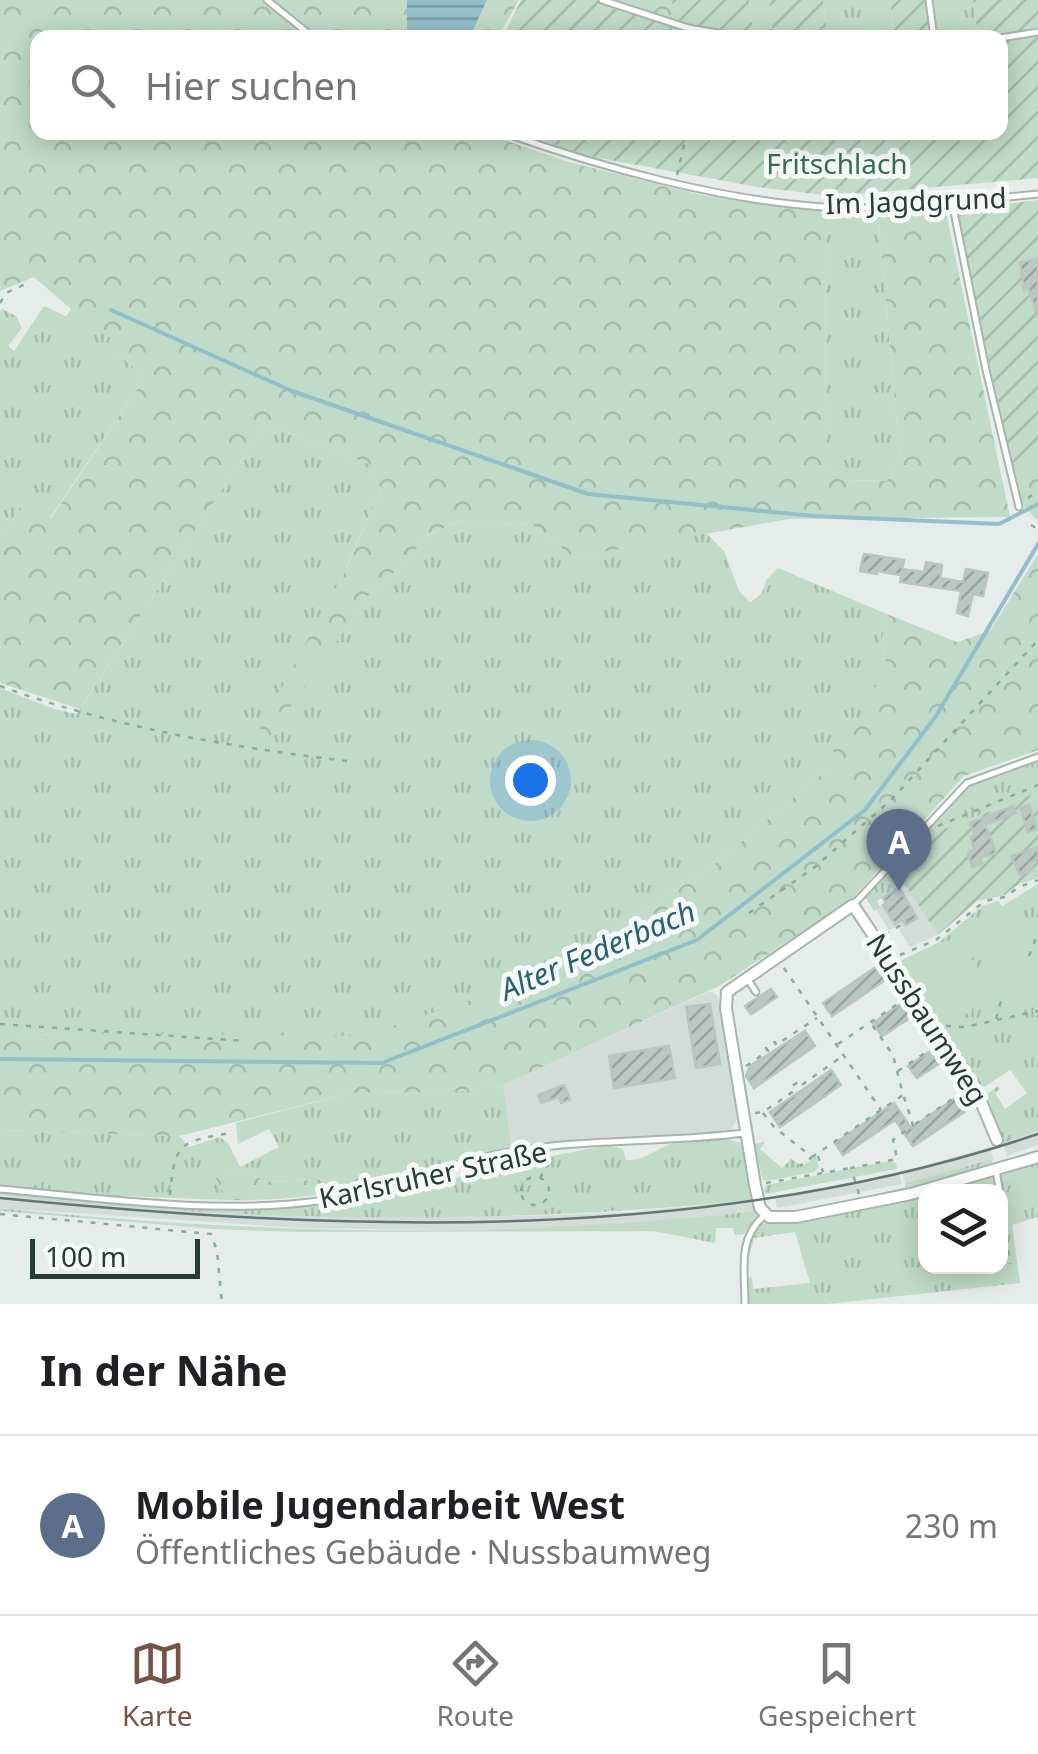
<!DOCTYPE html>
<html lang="de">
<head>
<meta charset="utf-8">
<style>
  body { margin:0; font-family:"Noto Sans",sans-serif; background:#f2f2f2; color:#202124 }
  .controls { position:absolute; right:30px; bottom:30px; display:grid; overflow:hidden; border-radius:20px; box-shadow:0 5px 25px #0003 }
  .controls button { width:90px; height:90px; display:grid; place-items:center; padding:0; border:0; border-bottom:2px solid #e0e0e0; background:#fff; color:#202124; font:50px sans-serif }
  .scale { position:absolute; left:30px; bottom:25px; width:170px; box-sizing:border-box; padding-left:10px; border:5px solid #263c37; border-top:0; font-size:28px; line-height:35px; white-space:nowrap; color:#263c37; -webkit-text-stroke:8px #f5f9f7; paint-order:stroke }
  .you { position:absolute; left:530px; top:780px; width:35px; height:35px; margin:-25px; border:8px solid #fff; border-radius:50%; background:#1a73e8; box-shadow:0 0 0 15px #1a73e833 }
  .badge { display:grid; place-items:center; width:65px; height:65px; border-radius:50%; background:#775345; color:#fff; font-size:32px; font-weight:700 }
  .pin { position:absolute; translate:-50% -82px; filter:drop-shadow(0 2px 5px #0008) }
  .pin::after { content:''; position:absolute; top:52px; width:35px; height:30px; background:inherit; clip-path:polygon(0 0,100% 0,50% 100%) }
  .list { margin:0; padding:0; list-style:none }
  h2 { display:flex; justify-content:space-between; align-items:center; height:130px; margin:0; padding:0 40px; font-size:42px }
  h2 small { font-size:32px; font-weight:400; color:#757577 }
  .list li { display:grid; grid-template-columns:65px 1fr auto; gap:30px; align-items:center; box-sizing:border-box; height:180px; padding:0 40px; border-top:2px solid #e0e0e0 }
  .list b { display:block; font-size:38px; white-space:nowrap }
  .list p { margin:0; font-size:32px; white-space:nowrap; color:#757577 }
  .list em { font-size:32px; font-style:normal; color:#757577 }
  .icon { flex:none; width:55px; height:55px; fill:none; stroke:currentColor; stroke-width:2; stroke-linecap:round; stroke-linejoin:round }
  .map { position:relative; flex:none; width:1038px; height:1304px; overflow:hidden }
  .search { position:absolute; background:#fff; box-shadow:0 5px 25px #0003; left:30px; right:30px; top:30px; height:110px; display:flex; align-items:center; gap:25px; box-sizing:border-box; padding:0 35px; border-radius:20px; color:#757577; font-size:38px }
  .sheet { height:310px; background:#fff }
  nav { display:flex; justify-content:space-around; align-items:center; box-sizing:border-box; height:140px; border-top:2px solid #e0e0e0; background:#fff; font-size:28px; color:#757577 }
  nav a { display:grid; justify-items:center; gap:5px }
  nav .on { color:#775345 }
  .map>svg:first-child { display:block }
  .built { fill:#d3dcd8 }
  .grass { fill:url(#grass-tufts) }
  .forest { fill:url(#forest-crowns) }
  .park { fill:#c0dbc9 }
  .garden { fill:url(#garden-furrows) }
  .water { fill:url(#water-rules) }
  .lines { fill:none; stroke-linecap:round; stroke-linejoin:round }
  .stream { stroke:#93beca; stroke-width:4 }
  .building { fill:url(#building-hatch); stroke:#b8c5c0; stroke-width:2.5 }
  .lane-casing { stroke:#a8b4b0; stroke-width:9 }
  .street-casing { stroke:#a8b4b0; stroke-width:14 }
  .path { stroke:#89aca3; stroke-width:2.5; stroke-dasharray:5 8; stroke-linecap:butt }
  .lane { stroke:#fff; stroke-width:5 }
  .street { stroke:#fff; stroke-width:10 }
  .tram { stroke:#617772; stroke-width:2.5 }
  .labels { text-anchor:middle; stroke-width:10; stroke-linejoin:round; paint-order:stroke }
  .park-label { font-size:28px; fill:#356e4e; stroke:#f5f9f7 }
  .street-label { font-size:28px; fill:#263c37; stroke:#f5f9f7 }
  .water-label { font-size:30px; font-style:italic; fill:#276071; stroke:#f5f9f7 }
</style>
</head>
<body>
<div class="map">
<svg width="1038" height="1304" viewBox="0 0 1038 1304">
  <defs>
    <pattern id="grass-tufts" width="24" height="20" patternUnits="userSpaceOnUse" patternTransform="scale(2.5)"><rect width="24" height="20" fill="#c0dbc9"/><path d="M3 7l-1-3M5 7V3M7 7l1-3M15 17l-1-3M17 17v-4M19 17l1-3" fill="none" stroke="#a5bdad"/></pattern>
    <pattern id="forest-crowns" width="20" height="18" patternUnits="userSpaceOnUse" patternTransform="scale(2.5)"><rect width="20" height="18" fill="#c0dbc9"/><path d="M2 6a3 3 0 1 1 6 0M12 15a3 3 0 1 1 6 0" fill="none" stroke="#a5bdad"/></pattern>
    <pattern id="garden-furrows" width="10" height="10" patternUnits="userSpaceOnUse" patternTransform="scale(2.5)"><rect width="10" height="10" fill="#c0dbc9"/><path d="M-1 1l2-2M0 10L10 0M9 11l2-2" fill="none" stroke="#a5bdad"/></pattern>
    <pattern id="water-rules" width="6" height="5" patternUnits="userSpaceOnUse" patternTransform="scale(2.5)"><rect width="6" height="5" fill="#93beca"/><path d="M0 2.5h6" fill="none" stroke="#789ca5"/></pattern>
    <pattern id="building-hatch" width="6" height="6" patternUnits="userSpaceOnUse" patternTransform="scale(2.5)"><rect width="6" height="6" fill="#bac7c2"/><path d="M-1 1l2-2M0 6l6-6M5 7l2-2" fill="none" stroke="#97a39e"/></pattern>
  </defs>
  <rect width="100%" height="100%" fill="#e5ece9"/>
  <path class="built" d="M908 889 938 935 910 947 897 926 889 930 876 909Z
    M710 991 718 996 738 1116 731 1131 552 1142 512 1148 503 1085Z
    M1038 1131V1145L1007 1156 1003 1143Z
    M990 1147 993 1159 905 1183 902 1172Z
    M899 1173 902 1184 777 1208 775 1198Z
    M0 1196 299 1215 535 1216 632 1212 752 1200 755 1211 635 1225 452 1230 301 1228 0 1208Z"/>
  <path class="grass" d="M749 0H769L773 30 753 31Z
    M823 0H890L894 37H828Z
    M932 0H973L978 37H944L936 28Z
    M826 211 878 213 900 458 887 481 841 480 825 462Z
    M44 306 114 339V352L146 376 50 518 24 502 0 539V312L2 309 16 316 22 328 8 346 14 351Z
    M265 423 371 465 381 489 271 735 366 598 407 560 429 534 462 521 533 525 573 557 706 533 724 551 739 591 750 602C759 597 765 591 766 580L778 568 889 615 881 642 886 659 874 695 861 725 834 764 710 868 544 976 363 1037 0 1033V688L54 709 77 714Z
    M1038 760V792L922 838 968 786Z
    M894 868 905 883 877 901 880 907 874 911 865 897Z
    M1038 884V1131L1003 1143 986 1095 998 1086 1000 1089 995 1093 1005 1109 1027 1093 1010 1070 981 1089 898 962 938 943 982 906 998 901 1002 906Z
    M503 1085 512 1148 450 1161 367 1186 361 1178 269 1182 234 1169 216 1176 227 1200 99 1195 0 1185V1130L179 1136 189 1147 220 1137 228 1143 240 1167 279 1147 269 1129 238 1144 236 1123 351 1093 454 1092Z
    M726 1139 741 1143 752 1200C503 1225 249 1223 0 1195V1191C106 1200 221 1219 328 1202 364 1196 423 1169 456 1179L475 1164 513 1156H552L608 1145 623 1149 626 1160C646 1161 656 1148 674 1143 690 1138 710 1140 726 1139Z
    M765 1142 760 1149 782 1168 791 1159 802 1166 816 1156 819 1167 814 1172 766 1181 762 1178 754 1144Z
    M993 1159 990 1167 870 1199 869 1196 905 1187V1183Z
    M890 1161 896 1163 897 1169 765 1194 764 1190 766 1185Z
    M1038 1162V1217L1012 1225 1020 1283 827 1304H749V1278L752 1277 753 1289 810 1283 795 1232 754 1238 749 1258 748 1245 754 1230 760 1224 806 1221 925 1195 926 1266H1000V1192L940 1191 993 1176 996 1189 1001 1186 1000 1177 1004 1174Z
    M0 1208C251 1234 505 1240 755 1211L757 1215 744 1234 735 1235 733 1228H716L715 1243 653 1231 301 1232 214 1229 0 1211Z"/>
  <path class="forest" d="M0 0H407V37L38 38V132L483 133 572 163 702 195 826 211 825 462 841 480 887 481 900 458 878 213 945 208 1010 517 789 519 573 557 533 525 461 521 429 534 407 560 366 598 271 736 261 738 260 727 343 575 381 489 371 465 265 423 80 709 3 684 0 682V539L24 502 51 518 146 376 114 352V339L65 318 71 309 34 277 0 291Z
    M487 0H519L498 37 470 38Z
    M608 0H672L674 20Z
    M1000 408 1038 437V521L1023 505Z
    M1038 554V750L964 776 850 901 719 986 503 1085 454 1092 351 1093 179 1136 0 1130V1033L362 1036 544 976 710 868 834 764 832 739 844 726 861 725 886 659 881 642 889 615 957 642 990 631Z
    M234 1169 269 1182 361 1178 367 1186C319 1196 275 1201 227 1200L215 1176Z"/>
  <path class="park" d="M1010 925 1017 944 989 955 981 936Z
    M958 938 968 959 975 961 980 980 970 985 972 1011 943 1024 938 1023 898 962 938 943Z
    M1038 953V989L997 1002 986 970Z"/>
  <path class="garden" d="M521 0H608L673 20 672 0H749L753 31 772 29 769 0H823L828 37 502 38Z
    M890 0H932L936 28 945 37H894Z
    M973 0H1038V178L832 196 758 187 588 156 520 133 1000 132V38L978 37Z
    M1038 200V460L1012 468 956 210Z
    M1038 792V878L1019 884 1005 895 977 901 938 935 894 868 922 838Z"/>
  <path class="water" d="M407 0H487L470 37 407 38Z"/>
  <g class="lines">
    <path class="stream" d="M111 310 292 391 588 494 814 516 999 524 1038 504
      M0 1059 382 1063 697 940 865 810 936 716 1038 544"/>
  </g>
  <path class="building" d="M1038 258V312H1036L1028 288 1024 290 1020 263Z
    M864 554 904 560 902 569 924 572 926 562 942 565 940 578 963 582 966 569 988 573 983 596 973 594 968 616 957 613 961 591 900 582 901 575 877 571V574L860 571Z
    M1029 805 1037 829 1028 832 1020 808Z
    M1013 806 1016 813 985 824 996 853 980 858 982 863 972 867 968 853 974 850 971 837 975 836 970 823Z
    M1038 847V859L1030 863 1033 869 1020 875 1011 856Z
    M899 887 917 918 906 925 902 920 895 924 883 905 886 903 883 898Z
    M882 963 891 976 832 1016 823 1003Z
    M771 989 777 997 751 1014 745 1006Z
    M906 1000 916 1014 882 1036 873 1023Z
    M710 1004 720 1064 696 1068 686 1007Z
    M805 1031 815 1046 754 1088 746 1076 750 1066Z
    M669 1046 675 1078 614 1088 609 1056Z
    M935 1048 943 1061 917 1078 908 1066Z
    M831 1070 841 1085 780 1127 770 1112Z
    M564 1085 570 1100 561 1103 559 1097 541 1103 538 1095Z
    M963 1093 972 1107 913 1146 895 1120 843 1155 835 1143 894 1103 911 1128Z"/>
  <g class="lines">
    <g class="lane-casing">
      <path id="lane" d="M267 0 314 38
        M602 0 688 28 748 38
        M929 0 934 38
        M1000 38 1038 32
        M502 132C600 167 719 200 823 207 894 211 967 201 1038 194
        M952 202 986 370 1019 507
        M853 905 967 783 1038 757
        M747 978 756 992
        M996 1170 999 1188
        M0 1189C98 1198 221 1215 318 1201 384 1191 444 1164 509 1152 586 1138 667 1143 744 1133
        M745 1304C745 1270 737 1238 765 1215"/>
    </g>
    <g class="street-casing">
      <path id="street" d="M997 1140 974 1085 853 905 727 992 726 1008 755 1185 760 1208 769 1217H796L911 1194 1038 1157"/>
    </g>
    <path class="path" d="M677 175 687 132
      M0 303 6 293 30 282
      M1028 498 1038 491
      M1031 525 1038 529
      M0 686C112 727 229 747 347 761
      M938 826 1038 785
      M749 913 815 867 891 800 1038 640
      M885 935 910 919 908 916
      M900 955 936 940 985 901 1005 897 1019 887 1038 880
      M1029 956 1038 933
      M784 968 881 1110
      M996 1019 1001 1001
      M0 1024 244 1041
      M946 1026 965 1027 1038 1011
      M838 1044 902 1001
      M746 1066 768 1051 766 1048 775 1042 776 1045 817 1018
      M898 1071 937 1045
      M755 1113 763 1112 794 1091 792 1086 801 1080 803 1084 844 1055
      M763 1113 774 1127 812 1157 800 1166
      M915 1124 966 1090
      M818 1156 823 1172
      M812 1157 903 1095 893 1055 870 1022
      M521 1191a14 14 0 1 1 28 0a14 14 0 1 1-28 0Z
      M540 1178 548 1165V1155
      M766 1183 851 1168
      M859 1194 851 1168 897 1159 893 1140 913 1125 904 1097
      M170 1195C175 1143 178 1142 230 1133
      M1000 1199 1010 1264
      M0 1214 211 1234 217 1251 222 1304"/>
    <use href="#lane" class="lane"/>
    <use href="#street" class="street"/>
    <path class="tram" d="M0 1198C345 1232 706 1246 1038 1134"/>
  </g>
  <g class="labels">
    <g class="park-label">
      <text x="837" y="174">Fritschlach</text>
    </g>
    <g class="street-label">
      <text transform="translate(916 201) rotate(-2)" y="10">Im Jagdgrund</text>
      <text transform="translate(927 1019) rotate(57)" y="10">Nussbaumweg</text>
      <text transform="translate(433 1175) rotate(-12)" y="10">Karlsruher Straße</text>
    </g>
    <g class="water-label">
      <text transform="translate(598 951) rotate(-23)" y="10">Alter Federbach</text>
    </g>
  </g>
</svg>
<div class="controls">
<button><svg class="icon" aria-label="layers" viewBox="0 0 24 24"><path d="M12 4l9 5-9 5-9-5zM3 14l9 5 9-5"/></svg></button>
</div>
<div class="scale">100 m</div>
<div class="you"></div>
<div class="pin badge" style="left:899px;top:891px;background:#5c6f8a">A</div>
<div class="search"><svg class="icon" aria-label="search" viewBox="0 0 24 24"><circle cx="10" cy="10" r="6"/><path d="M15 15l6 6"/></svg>Hier suchen</div>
</div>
<section class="sheet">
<h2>In der Nähe<small></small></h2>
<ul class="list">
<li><span class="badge" style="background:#5c6f8a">A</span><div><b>Mobile Jugendarbeit West</b><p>Öffentliches Gebäude · Nussbaumweg</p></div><em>230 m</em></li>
</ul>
</section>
<nav>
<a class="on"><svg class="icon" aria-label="map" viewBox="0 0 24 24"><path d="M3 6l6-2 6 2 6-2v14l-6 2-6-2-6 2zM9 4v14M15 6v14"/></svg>Karte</a>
<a><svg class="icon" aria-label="directions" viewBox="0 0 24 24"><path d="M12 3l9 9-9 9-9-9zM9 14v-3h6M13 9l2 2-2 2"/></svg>Route</a>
<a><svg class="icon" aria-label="saved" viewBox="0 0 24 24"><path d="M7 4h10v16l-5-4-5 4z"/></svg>Gespeichert</a>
</nav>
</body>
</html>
